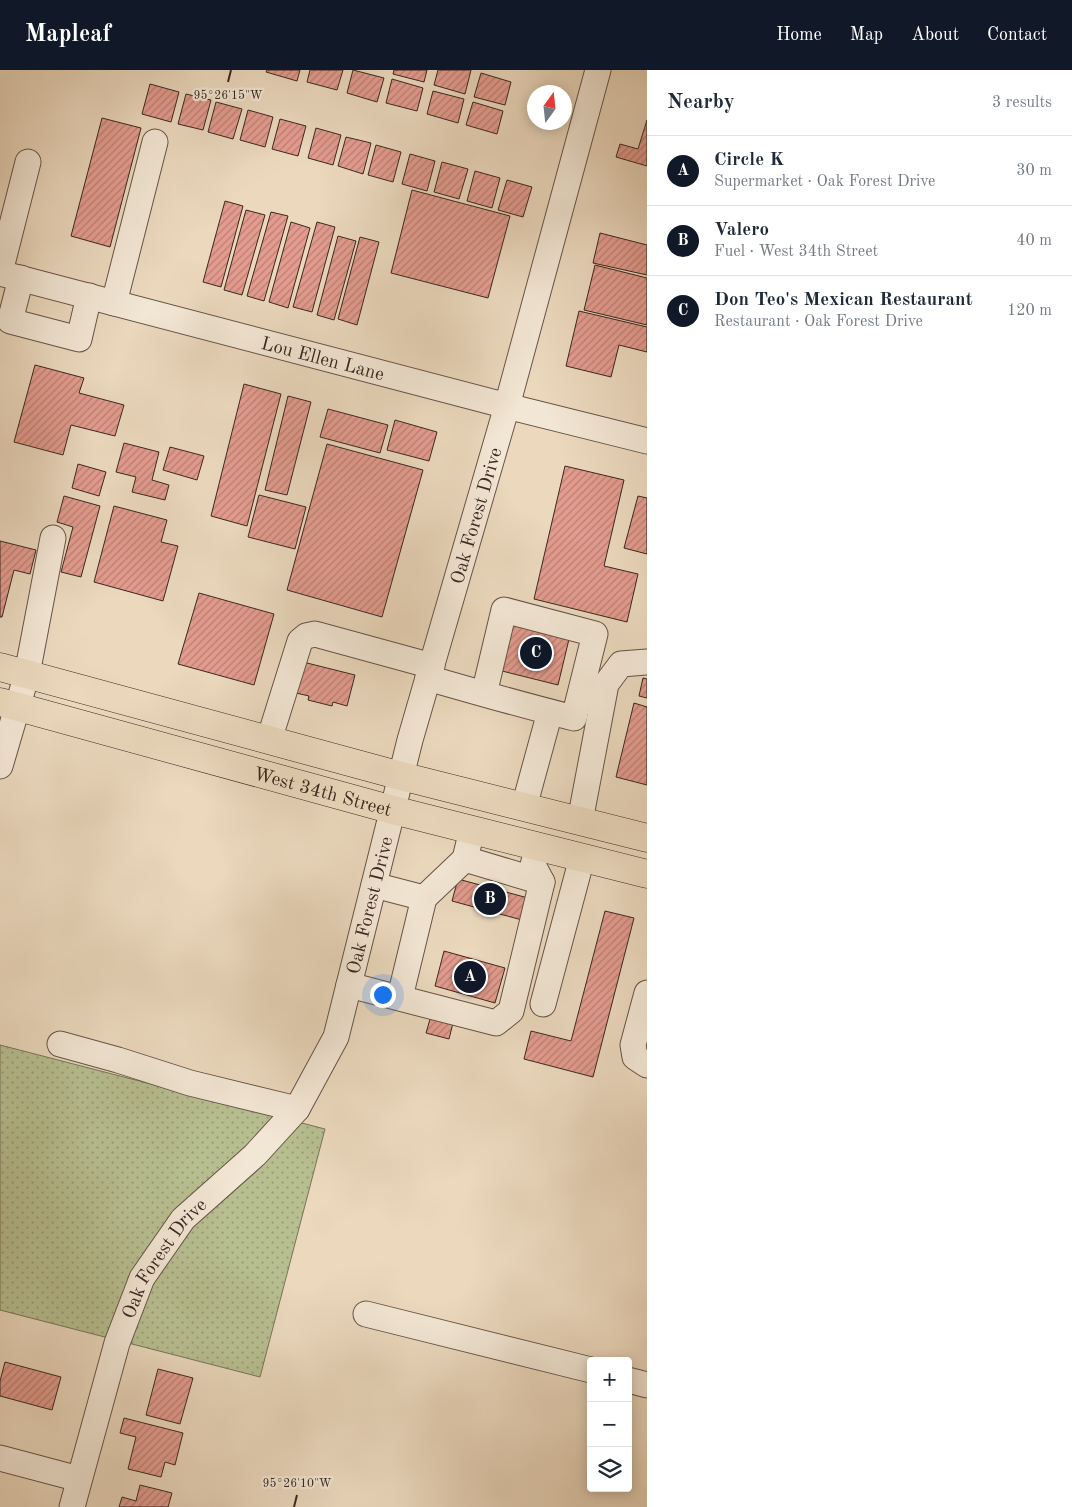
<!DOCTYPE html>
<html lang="en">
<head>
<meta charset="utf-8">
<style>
  body { margin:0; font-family:"Old Standard TT",serif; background:#f6f6f7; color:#1f2937 }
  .controls { position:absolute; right:15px; bottom:15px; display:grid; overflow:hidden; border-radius:5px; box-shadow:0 2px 12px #0003 }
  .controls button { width:45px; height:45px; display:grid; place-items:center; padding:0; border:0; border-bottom:1px solid #e0e1e3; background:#fff; color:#1f2937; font:25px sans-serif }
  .compass { position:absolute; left:527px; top:15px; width:45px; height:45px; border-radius:50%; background:#fff; box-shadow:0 2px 12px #0003; rotate:15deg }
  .you { position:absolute; left:382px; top:924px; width:18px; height:18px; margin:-12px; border:4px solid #fff; border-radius:50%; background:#1a73e8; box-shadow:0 0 0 8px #1a73e833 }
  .badge { display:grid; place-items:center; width:32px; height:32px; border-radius:50%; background:#111827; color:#fff; font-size:16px; font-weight:700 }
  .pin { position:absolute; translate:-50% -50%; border:2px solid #fff; box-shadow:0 1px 5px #0006 }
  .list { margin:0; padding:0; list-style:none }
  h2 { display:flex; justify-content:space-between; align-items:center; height:65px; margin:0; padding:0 20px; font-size:21px }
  h2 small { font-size:16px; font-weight:400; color:#747a83 }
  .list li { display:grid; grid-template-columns:32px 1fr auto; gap:15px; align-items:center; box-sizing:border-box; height:70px; padding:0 20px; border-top:1px solid #e0e1e3 }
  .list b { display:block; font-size:19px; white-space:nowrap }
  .list p { margin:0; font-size:16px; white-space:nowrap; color:#747a83 }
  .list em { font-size:16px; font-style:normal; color:#747a83 }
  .icon { flex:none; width:28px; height:28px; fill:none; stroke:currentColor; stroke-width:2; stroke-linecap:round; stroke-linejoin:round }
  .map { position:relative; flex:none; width:647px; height:1437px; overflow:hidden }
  header { display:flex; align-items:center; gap:30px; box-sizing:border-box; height:70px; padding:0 25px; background:#111827; color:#fff }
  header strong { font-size:24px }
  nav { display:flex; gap:28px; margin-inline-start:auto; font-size:18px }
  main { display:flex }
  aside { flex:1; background:#fff }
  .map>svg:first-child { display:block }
  .grass { fill:url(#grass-dots); stroke:#787359 }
  .building { fill:url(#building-hatch); stroke:#392721 }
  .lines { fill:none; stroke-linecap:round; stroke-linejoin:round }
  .minor-casing { stroke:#665348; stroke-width:27 }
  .major-casing { stroke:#392721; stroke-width:29 }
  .minor { stroke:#f2e6d4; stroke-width:25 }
  .major { stroke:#ebd8bd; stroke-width:28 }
  .ticks { fill:none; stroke:#392721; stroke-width:2 }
  .labels { text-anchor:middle; stroke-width:4.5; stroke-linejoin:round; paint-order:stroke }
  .street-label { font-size:19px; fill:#392721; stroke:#f2e6d4 }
  .ticks-label { font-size:12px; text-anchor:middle; fill:#392721; stroke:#f2e6d4; stroke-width:4.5; stroke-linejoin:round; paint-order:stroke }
</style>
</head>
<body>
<header>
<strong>Mapleaf</strong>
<nav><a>Home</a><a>Map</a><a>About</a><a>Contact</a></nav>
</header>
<main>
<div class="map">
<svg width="647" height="1437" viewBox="0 0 647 1437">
  <defs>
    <pattern id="grass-dots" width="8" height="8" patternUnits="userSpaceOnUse" patternTransform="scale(1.25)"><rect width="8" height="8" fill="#b7bf91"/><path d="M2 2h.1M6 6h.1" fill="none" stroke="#969b76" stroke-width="1.8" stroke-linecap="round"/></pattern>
    <pattern id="building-hatch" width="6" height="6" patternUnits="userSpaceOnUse" patternTransform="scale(1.25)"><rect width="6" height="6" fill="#e49c8f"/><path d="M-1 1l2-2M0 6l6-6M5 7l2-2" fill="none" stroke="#ba7f74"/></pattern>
  </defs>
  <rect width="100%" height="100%" fill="#ebd8bd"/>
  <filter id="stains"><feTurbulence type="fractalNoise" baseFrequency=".004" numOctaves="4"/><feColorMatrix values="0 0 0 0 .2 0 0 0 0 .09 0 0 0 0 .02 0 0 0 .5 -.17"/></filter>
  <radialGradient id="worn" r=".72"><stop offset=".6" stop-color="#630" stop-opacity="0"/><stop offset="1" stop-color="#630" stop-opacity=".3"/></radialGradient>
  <path class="grass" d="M0 975 325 1059 260 1307 0 1240Z"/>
  <path class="building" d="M267 0H300L297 11 266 2Z
    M310 0H343L337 20 307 12Z
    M353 0 384 8 377 32 347 23Z
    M394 0H427L424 12 393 4Z
    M438 0H471L465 24 434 15Z
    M481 3 511 12 505 35 474 27Z
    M392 9 423 18 417 41 386 33Z
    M150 14 179 22 171 52 142 44Z
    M433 21 464 29 458 53 427 44Z
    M186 24 211 30 203 60 178 54Z
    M216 32 242 39 233 69 208 62Z
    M473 32 503 41 497 64 466 55Z
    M248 40 273 47 265 77 240 70Z
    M102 48 141 58 110 177 71 166Z
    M280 49 306 56 298 86 272 79Z
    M647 50V96L616 87 620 74 638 79Z
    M316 58 341 65 333 95 308 88Z
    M346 67 371 73 363 104 338 96Z
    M376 75 401 82 393 112 368 105Z
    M410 84 435 91 427 121 402 114Z
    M442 92 468 99 459 129 434 122Z
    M475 101 500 108 492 138 467 131Z
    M507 110 532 117 523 147 498 140Z
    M412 120 510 146 488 228 391 203Z
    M225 131 243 136 221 217 203 212Z
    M246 140 265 145 242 225 224 220Z
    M271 142 288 146 264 231 247 226Z
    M291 152 310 158 288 238 269 232Z
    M317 152 335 157 312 242 293 237Z
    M600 163 647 175V205L593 193Z
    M338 166 356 171 334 250 317 245Z
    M360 167 379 172 357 255 338 249Z
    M595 195 647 208V255L584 240Z
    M579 241 647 257V282L619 275 611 307 566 296Z
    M35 295 84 308 79 323 124 335 115 366 71 355 63 385 14 372Z
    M244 314 281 324 247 456 211 446Z
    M288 326 311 332 287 425 265 420Z
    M328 339 388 355 380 383 320 367Z
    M395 350 437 362 429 391 387 380Z
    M124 373 159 382 152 410 169 415 165 430 132 422 136 407 116 402Z
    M327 374 423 400 382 547 287 520Z
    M170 377 204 386 197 410 163 400Z
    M78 394 106 402 99 426 72 418Z
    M565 396 624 410 604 496 638 504 627 552 534 529Z
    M259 425 306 437 295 479 248 467Z
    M64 426 100 436 81 507 61 502 73 457 57 452Z
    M638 426 647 428V484L624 478Z
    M114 436 167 450 161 472 178 476 163 531 94 512Z
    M0 471 36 480 30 504 14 500 2 547H0Z
    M199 523 274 544 254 615 178 594Z
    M514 551 570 565 558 615 502 601Z
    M303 592 355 605 347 636 333 632 332 636 308 630 309 626 296 623Z
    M643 608 647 609V628L639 626Z
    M634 633 647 637V715L616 707Z
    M458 809 528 828 522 850 452 831Z
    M605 841 634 848 593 1007 524 989 531 961 571 971Z
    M444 881 505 898 495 933 435 916Z
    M433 939 455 945 449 969 426 963Z
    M5 1292 61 1307 52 1340 0 1326V1311Z
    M158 1299 193 1308 180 1354 146 1345Z
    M124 1348 183 1363 175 1395 165 1392 161 1407 128 1399 136 1367 120 1363Z
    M140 1415 172 1423 168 1437H119L122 1427 136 1431Z"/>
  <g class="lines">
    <g class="minor-casing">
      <g id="minor">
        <path d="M0 202 28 92"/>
        <path id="s1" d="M0 203 507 336 647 371"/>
        <path d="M21 208 10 251 79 269 89 226"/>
        <path d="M114 233 155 72"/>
        <path d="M428 608C477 622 525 636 574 648L595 564 504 540 484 624"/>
        <path d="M269 670 300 571 306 566 315 564 432 596"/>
        <path d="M0 696 27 604 53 468"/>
        <path d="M524 737 550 642"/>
        <path d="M580 751 606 614 621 594 647 592"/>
        <path d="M472 760 465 789 542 812 533 795 538 777"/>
        <path d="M374 815 424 828 465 789"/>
        <path d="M349 915 496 953 511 941 542 812"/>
        <path d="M647 923 633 975 635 987 647 995"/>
        <path d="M400 927 424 828"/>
        <path d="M543 934 582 788"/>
        <path d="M60 974 118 990 190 1013 297 1039"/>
        <path d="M366 1244 591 1300"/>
        <path d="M628 1310 647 1315"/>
        <path d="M0 1388 79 1409"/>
        <path id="s2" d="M72 1437 117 1273 142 1208 183 1149 255 1085 297 1039 336 967 410 670 507 336 598 0"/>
      </g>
    </g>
    <g class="major-casing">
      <g id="major">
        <path d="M0 597 401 706 647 768"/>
        <path id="s3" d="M0 632 393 740 647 804"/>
      </g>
    </g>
    <use href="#minor" class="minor"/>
    <use href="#major" class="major"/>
  </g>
  <path class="ticks" d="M228 12 231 0M294 1437 297 1425"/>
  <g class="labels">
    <g class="street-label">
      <text dy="7" stroke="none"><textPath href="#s1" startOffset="334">Lou Ellen Lane</textPath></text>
      <text dy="7" stroke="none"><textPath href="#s2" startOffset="1092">Oak Forest Drive</textPath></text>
      <text dy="7" stroke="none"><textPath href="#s3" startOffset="335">West 34th Street</textPath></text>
      <text dy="7" stroke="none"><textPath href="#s2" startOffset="688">Oak Forest Drive</textPath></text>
      <text dy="7" stroke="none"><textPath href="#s2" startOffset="268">Oak Forest Drive</textPath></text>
    </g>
  </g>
  <g class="ticks-label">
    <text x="228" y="29">95°26'15"W</text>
    <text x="297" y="1417">95°26'10"W</text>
  </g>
  <rect width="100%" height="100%" filter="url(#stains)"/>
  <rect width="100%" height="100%" fill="url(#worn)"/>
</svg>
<div class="controls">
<button>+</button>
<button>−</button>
<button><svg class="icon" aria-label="layers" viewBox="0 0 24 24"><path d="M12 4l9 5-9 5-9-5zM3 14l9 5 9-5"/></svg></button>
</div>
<svg class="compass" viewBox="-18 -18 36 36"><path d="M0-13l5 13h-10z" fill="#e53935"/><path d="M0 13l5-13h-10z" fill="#747a83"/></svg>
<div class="you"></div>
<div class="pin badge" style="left:470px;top:907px">A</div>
<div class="pin badge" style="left:490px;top:829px">B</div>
<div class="pin badge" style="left:536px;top:583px">C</div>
</div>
<aside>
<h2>Nearby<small>3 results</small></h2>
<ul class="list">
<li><span class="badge">A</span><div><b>Circle K</b><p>Supermarket · Oak Forest Drive</p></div><em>30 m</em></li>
<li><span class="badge">B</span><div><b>Valero</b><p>Fuel · West 34th Street</p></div><em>40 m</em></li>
<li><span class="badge">C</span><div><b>Don Teo's Mexican Restaurant</b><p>Restaurant · Oak Forest Drive</p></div><em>120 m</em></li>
</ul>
</aside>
</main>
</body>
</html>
